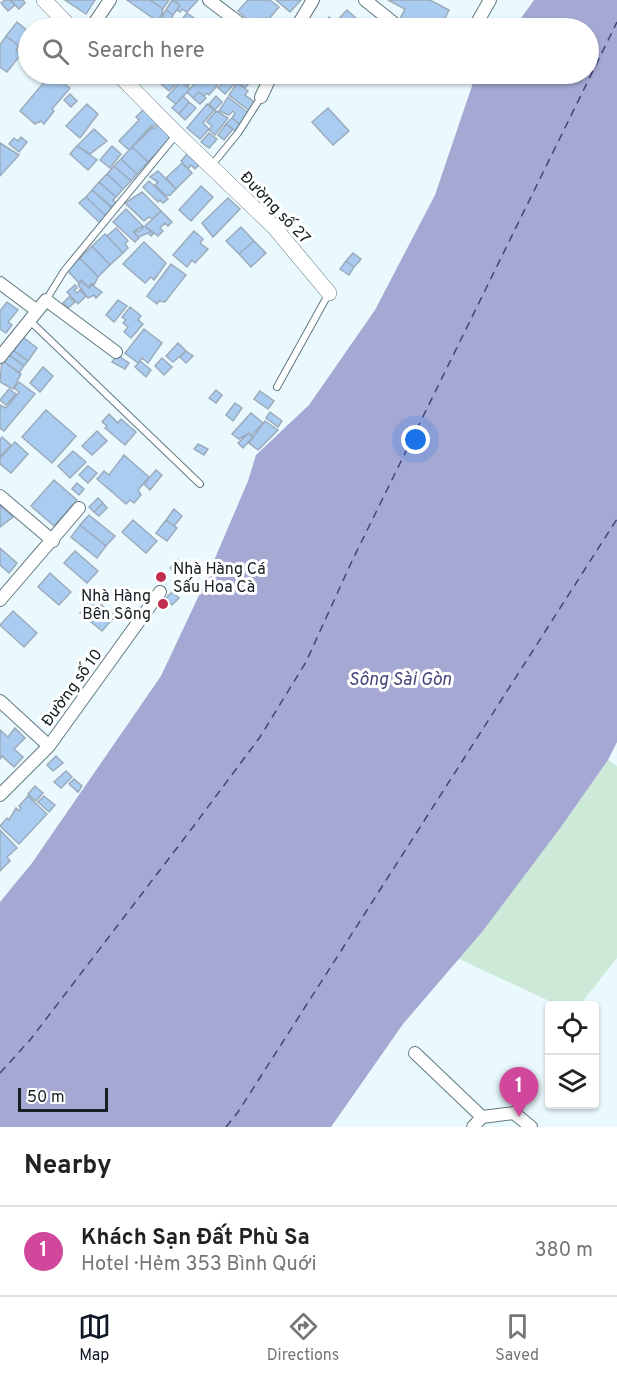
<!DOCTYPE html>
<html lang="en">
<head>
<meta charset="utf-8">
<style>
  body { margin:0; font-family:Overpass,sans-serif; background:#f2f2f2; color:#222 }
  .controls { position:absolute; right:18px; bottom:18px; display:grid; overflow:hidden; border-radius:6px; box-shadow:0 2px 4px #0004 }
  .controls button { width:54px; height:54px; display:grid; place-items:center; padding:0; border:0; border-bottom:2px solid #e0e0e0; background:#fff; color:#222; font:30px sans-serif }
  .scale { position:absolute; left:18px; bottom:15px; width:90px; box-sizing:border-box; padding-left:6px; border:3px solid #161f22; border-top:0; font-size:16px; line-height:21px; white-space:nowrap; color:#161f22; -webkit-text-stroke:4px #fff; paint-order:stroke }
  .you { position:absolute; left:416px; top:440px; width:21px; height:21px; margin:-15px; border:4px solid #fff; border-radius:50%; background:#1a73e8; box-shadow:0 0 0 9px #1a73e833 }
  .badge { display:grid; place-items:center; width:39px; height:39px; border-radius:50%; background:#111827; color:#fff; font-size:20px; font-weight:700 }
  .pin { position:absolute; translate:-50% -50px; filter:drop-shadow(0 2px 3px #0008) }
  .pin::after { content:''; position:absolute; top:32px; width:21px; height:18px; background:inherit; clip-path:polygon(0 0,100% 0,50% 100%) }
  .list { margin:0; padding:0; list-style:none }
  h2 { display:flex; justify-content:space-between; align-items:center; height:78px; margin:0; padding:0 24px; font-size:26px }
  h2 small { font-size:20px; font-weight:400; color:#767676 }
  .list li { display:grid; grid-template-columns:39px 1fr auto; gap:18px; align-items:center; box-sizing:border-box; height:90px; padding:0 24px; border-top:2px solid #e0e0e0 }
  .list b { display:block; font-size:22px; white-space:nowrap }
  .list p { margin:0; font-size:20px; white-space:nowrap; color:#767676 }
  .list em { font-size:20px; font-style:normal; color:#767676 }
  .icon { flex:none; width:33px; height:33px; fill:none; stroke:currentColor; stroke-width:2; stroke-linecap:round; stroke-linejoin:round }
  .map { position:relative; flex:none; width:617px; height:1127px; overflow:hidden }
  .search { position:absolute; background:#fff; box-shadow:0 2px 4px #0004; left:18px; right:18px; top:18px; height:66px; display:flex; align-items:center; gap:15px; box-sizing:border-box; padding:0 21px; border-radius:33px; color:#767676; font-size:22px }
  .sheet { height:168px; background:#fff }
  nav { display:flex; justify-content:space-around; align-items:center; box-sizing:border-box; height:84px; border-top:2px solid #e0e0e0; background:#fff; font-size:16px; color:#767676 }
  nav a { display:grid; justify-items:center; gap:3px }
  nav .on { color:#111827 }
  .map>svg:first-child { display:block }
  .green { fill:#cdead8 }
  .water { fill:#a5a8d3 }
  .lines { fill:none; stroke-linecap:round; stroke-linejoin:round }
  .ferry { stroke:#43437b; stroke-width:1.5; stroke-dasharray:8 6; stroke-linecap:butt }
  .building { fill:#aaccf0; stroke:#9cabbc; stroke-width:1.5 }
  .service-casing { stroke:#617880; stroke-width:8 }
  .minor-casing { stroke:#617880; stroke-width:14 }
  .tertiary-casing { stroke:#617880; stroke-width:16 }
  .service { stroke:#fff; stroke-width:6 }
  .minor { stroke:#fff; stroke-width:12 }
  .tertiary { stroke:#fff; stroke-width:15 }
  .poi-dot { fill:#c02f4d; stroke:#fff; stroke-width:2 }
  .labels { text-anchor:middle; stroke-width:6; stroke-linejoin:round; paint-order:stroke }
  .street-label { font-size:16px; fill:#161f22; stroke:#fff }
  .poi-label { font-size:16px; fill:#161f22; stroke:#fff; text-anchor:start }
  .water-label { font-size:18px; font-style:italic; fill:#43437b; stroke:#fff }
</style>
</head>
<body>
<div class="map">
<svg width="617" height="1127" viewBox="0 0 617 1127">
  <rect width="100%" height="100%" fill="#eaf9fe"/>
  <path class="green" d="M608 760 617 766V958L580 1005H558L459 959 561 827Z"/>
  <path class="water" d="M534 0H617V742L608 760 561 827 482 932 403 1024 331 1127H0V902L32 863 161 676 201 591 248 481 256 455 309 405 375 310 435 195 474 80 479 74H588V28H514Z"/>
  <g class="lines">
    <path class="ferry" d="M0 1073 30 1040 193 827 260 737 306 662 352 561 617 22
      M226 1127 238 1112 617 519"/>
  </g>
  <path class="building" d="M5 0H10L15 5 8 11 1 3Z
    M10 0H23L25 3 19 9Z
    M65 0H95L86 14Z
    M127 0H150L163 9 162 14 157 21Z
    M150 0H169L163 9Z
    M172 0H198L187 12 182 9 180 12 177 10 180 5Z
    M172 0 180 5 173 15 166 10Z
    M248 0H270L279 7 268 20 266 18 262 22 257 18 252 23 238 11Z
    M276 0H301L290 12Z
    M388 0H430L449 10 440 28H413L399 21 405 9Z
    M166 10 173 15 170 26 173 28H161L157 25Z
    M347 10 357 19 349 28H342L335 23Z
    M187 13 201 23 197 28H175Z
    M329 17 335 23 342 28H319Z
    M17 22 28 31 19 46 6 36Z
    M6 36 19 46 16 50 21 54 7 72 0 67V45Z
    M51 74 70 88 52 109 54 111 44 124 41 121 35 124 20 111Z
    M167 74H185L169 91 160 83Z
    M185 74H190L195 78 187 87 181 81 187 75Z
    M199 74H208L218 82 217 86 209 95 207 93 204 96 199 92 193 98 187 92 198 80 196 78Z
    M240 74H257L245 88 235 79Z
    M228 77 235 83 225 94 218 88Z
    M181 81 190 89 176 104 167 97Z
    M237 83 248 91 245 95 257 104 251 112 229 95Z
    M199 92 206 98 200 104 193 98Z
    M70 94 77 101 71 107 64 100Z
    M183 96 189 102 179 114 172 108Z
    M216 96 222 102 215 110 209 104Z
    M228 97 251 115 242 126 232 118 235 113 233 111 229 115 219 111Z
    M189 102 196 108 185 120 179 114Z
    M87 104 98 114 80 138 66 126Z
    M207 104 214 110 203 123 209 129 200 139 187 128Z
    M328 108 349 131 333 145 312 122Z
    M144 109 158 122 129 150 119 141 139 120 136 117Z
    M216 111 228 118 215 135 209 130 212 126 207 122Z
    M232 118 242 126 237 133 226 124Z
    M159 124 173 136 148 162 132 147 151 126 154 129Z
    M226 124 233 129 224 140 218 135Z
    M94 129 107 141 90 154 77 146Z
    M209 133 217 139 209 148 201 142Z
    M21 137 27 142 19 152 9 144 14 138 18 141Z
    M0 143 19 155 0 176Z
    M77 146 97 160 88 170 70 154Z
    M112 146 121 154 110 168 100 160Z
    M132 147 148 162 137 174 121 159Z
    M187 154 199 165 195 169 191 165 188 169 181 161Z
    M121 159 137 174 131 181 114 166Z
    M182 163 192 173 176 189 166 178Z
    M114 166 131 181 123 189 107 174Z
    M158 171 176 189 170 195 166 196 155 185 158 182 150 177Z
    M107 174 123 189 116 197 99 182Z
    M149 181 168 199 163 203 160 200 158 202 143 187Z
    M99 182 116 197 113 200 116 203 112 207 92 190Z
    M201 186 213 197 191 221 179 210Z
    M92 190 113 209 106 216 86 197Z
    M142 192 161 211 152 219 149 217 144 221 125 203Z
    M86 197 106 216 100 223 79 203Z
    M228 198 240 209 213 237 202 223Z
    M126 209 143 226 133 232 139 238 135 242 113 222Z
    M161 211 172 222 168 226 165 223 160 228 163 231 158 236 145 226Z
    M145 226 153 234 151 236 148 233 138 237 134 232 136 230 138 232Z
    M241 227 254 241 239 254 226 241Z
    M116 228 128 241 125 244 128 248 123 253 107 236Z
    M194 231 203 239 200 243 208 249 195 263 192 260 187 267 173 255Z
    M105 234 123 253 110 265 92 246Z
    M254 241 266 253 251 267 239 254Z
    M144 242 166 263 154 280 151 277 145 283 123 264Z
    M92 246 110 265 98 277 80 258Z
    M353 253 361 259 354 267 346 261Z
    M80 258 98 277 94 285 92 283 88 287 81 280 79 283 67 270Z
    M346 261 354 267 349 275 340 269Z
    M171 264 186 275 165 302 159 301 157 304 147 296Z
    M81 281 89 288 92 285 102 292 96 298 94 295 88 298 78 285Z
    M75 285 77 288 74 290 77 293 80 290 86 296 78 304 67 292Z
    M69 297 75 302 68 308 63 303Z
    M118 300 127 306 114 322 106 315Z
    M7 302 18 310 8 322 12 325 6 333 0 329V311Z
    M130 307 141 316 138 320 143 324 131 338 124 332 128 327 123 323 126 320 122 317Z
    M144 329 162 343 148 363 142 358 138 363 125 353Z
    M20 335 37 348 28 361 10 348Z
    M178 343 186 351 173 362 166 356Z
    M10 348 28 361 24 366 7 353Z
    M186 351 193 356 186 363 180 357Z
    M7 353 24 366 19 373 2 360Z
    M117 355 129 363 125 369 112 362Z
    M162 358 172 367 164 375 155 366Z
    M2 360 21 374 13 389 0 382Z
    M140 361 151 370 146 377 135 367Z
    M43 367 53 376 40 392 30 383Z
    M19 382 35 394 4 431 0 428V405L6 408 19 392 14 388Z
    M9 389 16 394 6 405 0 400Z
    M216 390 222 395 216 403 209 398Z
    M260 391 274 401 268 409 254 399Z
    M235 403 242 408 233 421 226 415Z
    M46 410 76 436 52 463 22 437Z
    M270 412 282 421 278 427 266 418Z
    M251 413 263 423 251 436 249 433 239 439 232 434Z
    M109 414 118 423 121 419 136 432 125 445 105 428 107 426 102 422Z
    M265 421 278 430 258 450 249 443Z
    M97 431 107 441 92 455 82 446Z
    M249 433 253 437 243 448 238 443Z
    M2 437 11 445 0 457V440Z
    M15 442 28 454 11 473 0 464V458Z
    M198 444 208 449 204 455 194 449Z
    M73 451 86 462 70 478 58 466Z
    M124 455 149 477 138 490 141 495 134 503 130 500 126 504 97 479 104 471 109 475Z
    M88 466 97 473 88 483 79 475Z
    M156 470 162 475 150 490 144 484Z
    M54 480 77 500 54 526 31 506Z
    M77 483 84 489 79 495 72 489Z
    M98 498 103 503 94 512 89 507Z
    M103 503 107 508 99 516 94 512Z
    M0 505 13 517 0 527Z
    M174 509 182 516 174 526 166 520Z
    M89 515 115 536 106 546 80 525Z
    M133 520 157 541 146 553 122 532Z
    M166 520 177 528 167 541 156 533Z
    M80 525 106 546 97 558 71 537Z
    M0 548 17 563 9 573 0 565Z
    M75 551 98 571 87 583 64 563Z
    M178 560 186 567 178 575 170 568Z
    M50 573 71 592 59 605 38 587Z
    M172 592 179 598 172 605 166 598Z
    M93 598 115 616 102 631 80 613Z
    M13 611 37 633 24 647 0 625Z
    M15 728 25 738 14 749 23 757 14 767 2 756 0 759V730L8 737Z
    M56 756 63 763 53 771 47 765Z
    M66 771 72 777 61 788 54 782Z
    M74 779 82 786 78 792 69 784Z
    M35 786 43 793 36 801 28 794Z
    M28 796 47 814 19 844 0 826 7 818 9 820 16 808 19 811 21 808 19 806Z
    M44 796 55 805 49 812 38 802Z
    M0 830 17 848 7 857 10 861 0 871Z"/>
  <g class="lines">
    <g class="service-casing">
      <path id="service" d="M211 166 238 133 261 97
        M46 300 64 271 176 135
        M29 320 200 484
        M277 387 329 293"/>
    </g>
    <g class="minor-casing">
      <path id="minor" d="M209 0 246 28
        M365 0 400 28
        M91 28 110 0
        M296 28 313 0
        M474 28 490 0
        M261 97 272 74
        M0 283 36 310
        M0 357 46 300 116 352
        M0 496 53 541
        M0 600 79 508
        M0 701 49 746
        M0 795 49 746 160 592
        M415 1053 482 1117 514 1113 531 1127
        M473 1127 482 1117"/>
    </g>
    <g class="tertiary-casing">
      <path id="tertiary" d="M44 0 71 28
        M118 74 177 134 274 227 329 293"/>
    </g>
    <use href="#service" class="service"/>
    <use href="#minor" class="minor"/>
    <use href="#tertiary" class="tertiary"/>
  </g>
  <g class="poi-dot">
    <circle cx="161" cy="577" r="6"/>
    <circle cx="163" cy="604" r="6"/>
  </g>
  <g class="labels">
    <g class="street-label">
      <text transform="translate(276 207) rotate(46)" y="6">Đường số 27</text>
      <text transform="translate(71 687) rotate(-54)" y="6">Đường số 10</text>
    </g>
    <g class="poi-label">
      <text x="173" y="574">Nhà Hàng Cá<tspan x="173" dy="18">Sấu Hoa Cà</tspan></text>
      <text x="151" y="601" text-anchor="end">Nhà Hàng<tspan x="151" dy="18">Bên Sông</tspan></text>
    </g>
    <g class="water-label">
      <text x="400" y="685">Sông Sài Gòn</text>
    </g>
  </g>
</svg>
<div class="controls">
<button><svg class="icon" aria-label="locate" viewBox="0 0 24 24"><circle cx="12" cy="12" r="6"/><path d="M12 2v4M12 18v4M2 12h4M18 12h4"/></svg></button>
<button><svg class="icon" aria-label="layers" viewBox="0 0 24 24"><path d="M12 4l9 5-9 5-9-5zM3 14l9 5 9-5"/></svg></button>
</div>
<div class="scale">50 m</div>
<div class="you"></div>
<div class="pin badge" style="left:519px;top:1117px;background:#d1479c">1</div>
<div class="search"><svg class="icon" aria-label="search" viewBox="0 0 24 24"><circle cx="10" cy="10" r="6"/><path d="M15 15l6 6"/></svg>Search here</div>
</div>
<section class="sheet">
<h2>Nearby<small></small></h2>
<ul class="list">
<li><span class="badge" style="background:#d1479c">1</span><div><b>Khách Sạn Đất Phù Sa</b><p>Hotel · Hẻm 353 Bình Quới</p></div><em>380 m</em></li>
</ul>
</section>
<nav>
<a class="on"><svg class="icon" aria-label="map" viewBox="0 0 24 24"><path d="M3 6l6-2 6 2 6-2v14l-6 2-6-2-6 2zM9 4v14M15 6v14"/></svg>Map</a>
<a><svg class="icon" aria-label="directions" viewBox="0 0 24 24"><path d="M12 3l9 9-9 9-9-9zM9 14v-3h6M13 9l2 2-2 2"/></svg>Directions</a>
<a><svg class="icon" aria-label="saved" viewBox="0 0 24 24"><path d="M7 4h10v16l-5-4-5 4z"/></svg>Saved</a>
</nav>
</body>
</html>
